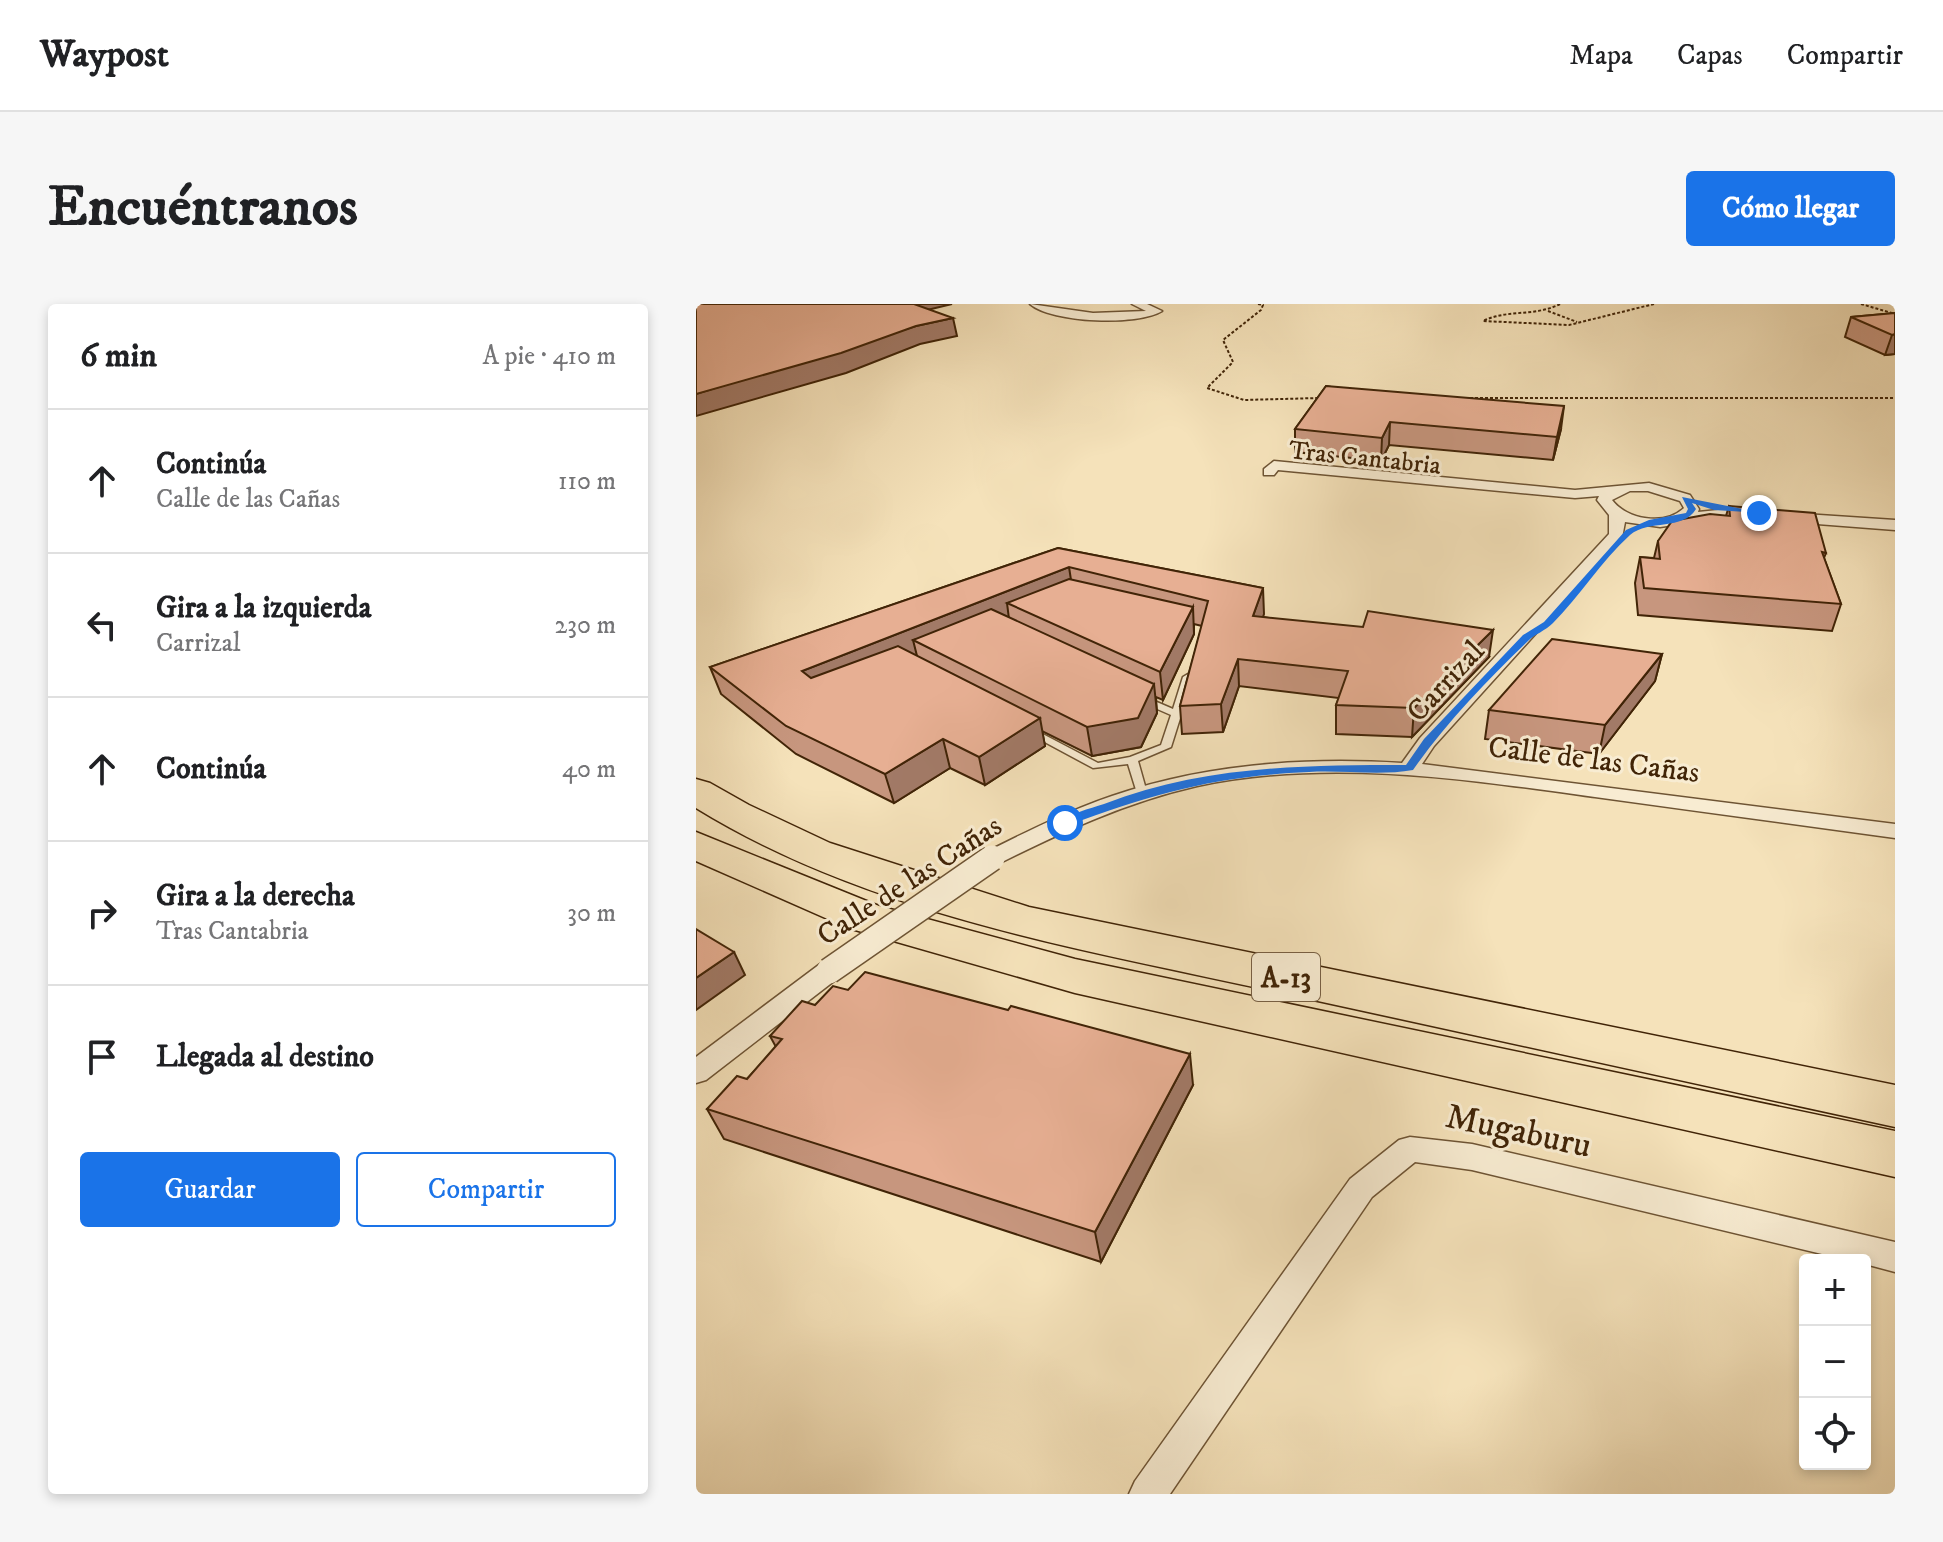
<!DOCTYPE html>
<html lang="es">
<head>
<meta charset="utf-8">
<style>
  body { margin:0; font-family:"IM FELL DW Pica",serif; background:#f6f6f6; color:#202124 }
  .controls { position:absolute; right:24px; bottom:24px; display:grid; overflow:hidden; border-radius:8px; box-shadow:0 4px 12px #0003 }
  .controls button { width:72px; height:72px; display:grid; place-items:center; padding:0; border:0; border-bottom:2px solid #e0e0e0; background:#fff; color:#202124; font:40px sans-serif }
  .stop { position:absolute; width:24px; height:24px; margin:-18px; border:6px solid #1a73e8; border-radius:50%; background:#fff }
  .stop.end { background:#1a73e8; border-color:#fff; box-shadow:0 2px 8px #0008 }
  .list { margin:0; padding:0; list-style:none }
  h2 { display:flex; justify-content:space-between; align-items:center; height:104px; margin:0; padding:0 32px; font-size:34px }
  h2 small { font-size:26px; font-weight:400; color:#757577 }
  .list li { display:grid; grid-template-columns:52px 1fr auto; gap:24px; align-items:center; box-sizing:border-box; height:144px; padding:0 32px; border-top:2px solid #e0e0e0 }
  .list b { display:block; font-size:30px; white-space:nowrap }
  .list p { margin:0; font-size:26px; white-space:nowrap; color:#757577 }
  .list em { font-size:26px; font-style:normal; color:#757577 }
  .actions { display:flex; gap:16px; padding:24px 32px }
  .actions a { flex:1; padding:18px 0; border:2px solid #1a73e8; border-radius:8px; text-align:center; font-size:28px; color:#1a73e8 }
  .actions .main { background:#1a73e8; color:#fff }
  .icon { flex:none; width:44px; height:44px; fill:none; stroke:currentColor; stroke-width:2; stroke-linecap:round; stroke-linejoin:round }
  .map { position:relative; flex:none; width:1199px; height:1190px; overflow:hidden; border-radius:8px }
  header { display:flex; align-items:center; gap:48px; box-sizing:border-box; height:112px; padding:0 40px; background:#fff; border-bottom:2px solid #e0e0e0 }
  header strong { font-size:38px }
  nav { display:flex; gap:44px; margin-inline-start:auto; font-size:28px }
  .intro { display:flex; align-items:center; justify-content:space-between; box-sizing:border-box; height:192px; padding:0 48px }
  h1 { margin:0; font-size:56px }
  .button { padding:20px 36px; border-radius:8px; background:#1a73e8; color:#fff; font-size:28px; font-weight:700 }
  main { display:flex; gap:48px; padding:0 48px }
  aside { flex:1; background:#fff; border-radius:8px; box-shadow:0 4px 12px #0003 }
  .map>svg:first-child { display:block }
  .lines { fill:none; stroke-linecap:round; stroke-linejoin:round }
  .service-casing { stroke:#6e5434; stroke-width:3 }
  .minor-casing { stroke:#6e5434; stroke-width:3 }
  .motorway-casing { stroke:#412407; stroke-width:3 }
  .path { stroke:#412407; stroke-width:2; stroke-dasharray:3 2; stroke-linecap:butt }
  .service { fill:#f8ecd2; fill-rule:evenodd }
  .minor { fill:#f8ecd2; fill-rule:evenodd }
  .motorway { fill:#f5e2ba; fill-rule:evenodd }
  .minor-bridge-casing { stroke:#6e5434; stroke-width:28; stroke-linecap:butt }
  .minor-bridge { stroke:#f8ecd2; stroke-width:25 }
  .wall { fill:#c7967e; stroke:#412407; stroke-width:2 }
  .shaded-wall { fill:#a27a67; stroke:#412407; stroke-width:2 }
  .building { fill:#e7af93; stroke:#412407; stroke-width:2 }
  .route { fill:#1a73e8 }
  .labels { text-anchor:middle; stroke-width:6; stroke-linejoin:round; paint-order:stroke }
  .far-street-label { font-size:26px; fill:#412407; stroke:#f8ecd2 }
  .shield { fill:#f8ecd2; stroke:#786044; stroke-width:2 }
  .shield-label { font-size:28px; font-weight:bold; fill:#412407 }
  .street-label { font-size:30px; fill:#412407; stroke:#f8ecd2 }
  .near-street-label { font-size:36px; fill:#412407; stroke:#f8ecd2 }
</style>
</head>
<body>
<header>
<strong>Waypost</strong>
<nav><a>Mapa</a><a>Capas</a><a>Compartir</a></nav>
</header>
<div class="intro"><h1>Encuéntranos</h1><a class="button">Cómo llegar</a></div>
<main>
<aside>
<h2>6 min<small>A pie · 410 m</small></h2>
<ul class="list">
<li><svg class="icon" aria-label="ahead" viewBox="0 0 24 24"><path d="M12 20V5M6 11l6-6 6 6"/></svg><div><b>Continúa</b><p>Calle de las Cañas</p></div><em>110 m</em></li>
<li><svg class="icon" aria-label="left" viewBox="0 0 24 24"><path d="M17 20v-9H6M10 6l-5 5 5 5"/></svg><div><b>Gira a la izquierda</b><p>Carrizal</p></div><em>230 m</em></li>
<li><svg class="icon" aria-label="ahead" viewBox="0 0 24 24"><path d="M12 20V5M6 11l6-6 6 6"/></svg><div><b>Continúa</b></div><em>40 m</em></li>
<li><svg class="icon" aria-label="right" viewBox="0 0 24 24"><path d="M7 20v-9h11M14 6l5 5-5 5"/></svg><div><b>Gira a la derecha</b><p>Tras Cantabria</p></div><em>30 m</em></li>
<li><svg class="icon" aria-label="arrive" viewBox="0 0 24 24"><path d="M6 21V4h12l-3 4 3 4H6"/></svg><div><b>Llegada al destino</b></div></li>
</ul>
<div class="actions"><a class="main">Guardar</a><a>Compartir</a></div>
</aside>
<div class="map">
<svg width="1199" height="1190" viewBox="0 0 1199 1190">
  <rect width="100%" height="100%" fill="#f5e2ba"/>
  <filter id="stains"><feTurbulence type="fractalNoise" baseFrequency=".0025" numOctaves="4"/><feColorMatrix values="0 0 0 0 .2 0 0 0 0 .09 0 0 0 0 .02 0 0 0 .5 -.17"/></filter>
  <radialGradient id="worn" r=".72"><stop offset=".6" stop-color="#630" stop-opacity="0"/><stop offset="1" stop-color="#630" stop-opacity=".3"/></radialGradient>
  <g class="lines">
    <g class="service-casing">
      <path id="service" d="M492 370 497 373 475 443 442 457 451 489 450 491 446 492 441 489 432 460 397 464 330 428 331 426H339L402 459 434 453 465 441 475 411 443 397V393H449L477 405 487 373Z"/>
    </g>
    <g class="minor-casing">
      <path id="minor" d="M334 0 397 9 450 7 436 0H451L466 7C442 22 356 19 334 0Z
        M578 157 879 186 953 179 994 191 1003 205 1002 208 1032 205 1199 216V226L1032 213 964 223 929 218 926 234 738 442 726 460 1199 520V534C1099 520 999 507 899 493 769 475 631 454 501 482 431 498 368 527 304 559H288L284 554 288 549C330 528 372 507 416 492 509 460 609 453 706 459L724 434 913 230V211L901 196 903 192 879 194 582 166 578 171H568V165ZM934 187H952L984 197 988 204C969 222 931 216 916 196Z
        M133 658 142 660 146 667 142 674 10 776 0 779V753L124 660Z
        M714 833 776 840 1199 938V968L1169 960V956H1151L776 866 719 858 676 893 474 1190H433L439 1177 654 875 703 836Z"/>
    </g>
    <g class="motorway-casing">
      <path id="motorway" d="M0 475 14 479 53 501 134 539 333 603 1199 781V823C991 778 783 732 576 687 381 644 172 610 0 504Z
        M0 528 183 602 379 655 1199 827V873L379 689 152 624 0 557Z"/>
    </g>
    <path class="path" d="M562 0 567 1 565 6 527 36 537 58 511 84 548 96 623 94
      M864 0C839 13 811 5 787 17L873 21 958 0
      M1165 0 1199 10
      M852 7 881 18
      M764 94H1199"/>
    <use href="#service" class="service"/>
    <use href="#minor" class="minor"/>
    <use href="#motorway" class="motorway"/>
    <g class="minor-bridge-casing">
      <path id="minor-bridge" d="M133 667 296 554"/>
    </g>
    <use href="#minor-bridge" class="minor-bridge"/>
  </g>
  <path class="wall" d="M1199 9V50L1189 51 1149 33 1155 13Z
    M630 82 865 125 857 156 693 141 685 157 599 148V125Z
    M1033 202 1130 249 1128 254 1145 300 1136 327 942 311 939 279 944 253 958 254 962 237 1030 212Z
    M362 244 567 284V313L793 353 716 433 640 430V401L643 394 543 382 527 428 486 430 484 402 506 322 498 320V330L467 396 460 393 461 409 445 443 396 452 346 427 349 442 289 481 254 464 198 499 100 450 25 390 14 363Z
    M966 350 959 377 903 450 789 435 793 406Z
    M119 701 497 781 405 958 28 835 11 805 51 775 80 743 74 732Z"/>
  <path class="shaded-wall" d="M203 0H256L206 12Z
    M257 14 261 32 224 40 150 69 0 112V90L220 22Z
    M1199 30V50L1189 51 1196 31Z
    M868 102 865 125 857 156 861 133Z
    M694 118 693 141 685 157 686 134Z
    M373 263 377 289 311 299 313 315 217 336 221 352 115 395 106 367Z
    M567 284 568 310 558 339 557 312Z
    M497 303 498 330 467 396 464 368Z
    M797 326 793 353 716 433 718 404Z
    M966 350 959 377 903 450 909 421Z
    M542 355 543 382 527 428 525 400Z
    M458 380 461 409 445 443 396 452 391 423Z
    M344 414 349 442 289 481 283 453Z
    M247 435 254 464 198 499 189 470Z
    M38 648 49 671 0 706V674Z
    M494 750 497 781 405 958 399 928Z"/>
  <path class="building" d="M0 0H218L257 14 220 22 145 49 0 90Z
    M1199 9V30L1196 31 1155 13Z
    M630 82 868 102 861 133 694 118 686 134 599 125Z
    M1033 202 1119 209 1130 249 1126 248 1145 300 948 284 944 253 964 255 962 237 976 217 1014 210 1034 212Z
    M362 244 567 284 557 312 667 323 672 307 797 326 718 404 640 401 652 367 542 355 525 400 484 402 512 297 373 263 106 367 115 374 202 342 344 414 283 453 247 435 189 470 90 422 14 363Z
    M373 275 497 303 464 368 311 299Z
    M295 305 458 380 442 414 391 423 217 336Z
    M856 335 966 350 909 421 793 406Z
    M0 625 38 648 0 674Z
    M169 668 312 706 315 702 494 750 399 928 11 805 41 772 51 775 86 735 74 732 106 697 119 701 137 682 152 686Z"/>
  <path class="route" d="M986 193 1067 209 1018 206 996 199 1000 205C987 227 953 215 934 231 905 257 884 292 857 319 849 327 839 330 832 337 791 376 749 420 717 466 684 472 647 466 613 468 521 472 458 489 373 521L363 519C374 509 393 505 408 500 506 462 607 461 710 461L728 435 827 331 848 318 930 226 953 216 990 209 992 205Z"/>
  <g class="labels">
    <g class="far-street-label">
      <text transform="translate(669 153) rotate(6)" y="9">Tras Cantabria</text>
    </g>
    <rect class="shield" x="556" y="649" width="68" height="48" rx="6"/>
    <g class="shield-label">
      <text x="590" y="683">A-13</text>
    </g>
    <g class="street-label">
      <text transform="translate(749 377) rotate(-47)" y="10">Carrizal</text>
      <text transform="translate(898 455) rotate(7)" y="10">Calle de las Cañas</text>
      <text transform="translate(213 576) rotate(-33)" y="10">Calle de las Cañas</text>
    </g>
    <g class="near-street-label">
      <text transform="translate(823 825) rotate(12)" y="13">Mugaburu</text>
    </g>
  </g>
  <rect width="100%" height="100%" filter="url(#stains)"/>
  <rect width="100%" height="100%" fill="url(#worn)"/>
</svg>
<div class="controls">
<button>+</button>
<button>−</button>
<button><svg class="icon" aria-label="locate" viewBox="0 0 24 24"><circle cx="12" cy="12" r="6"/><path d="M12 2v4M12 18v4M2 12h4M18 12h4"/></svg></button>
</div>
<div class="stop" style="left:369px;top:519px"></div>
<div class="stop end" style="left:1063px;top:209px"></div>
</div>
</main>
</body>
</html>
